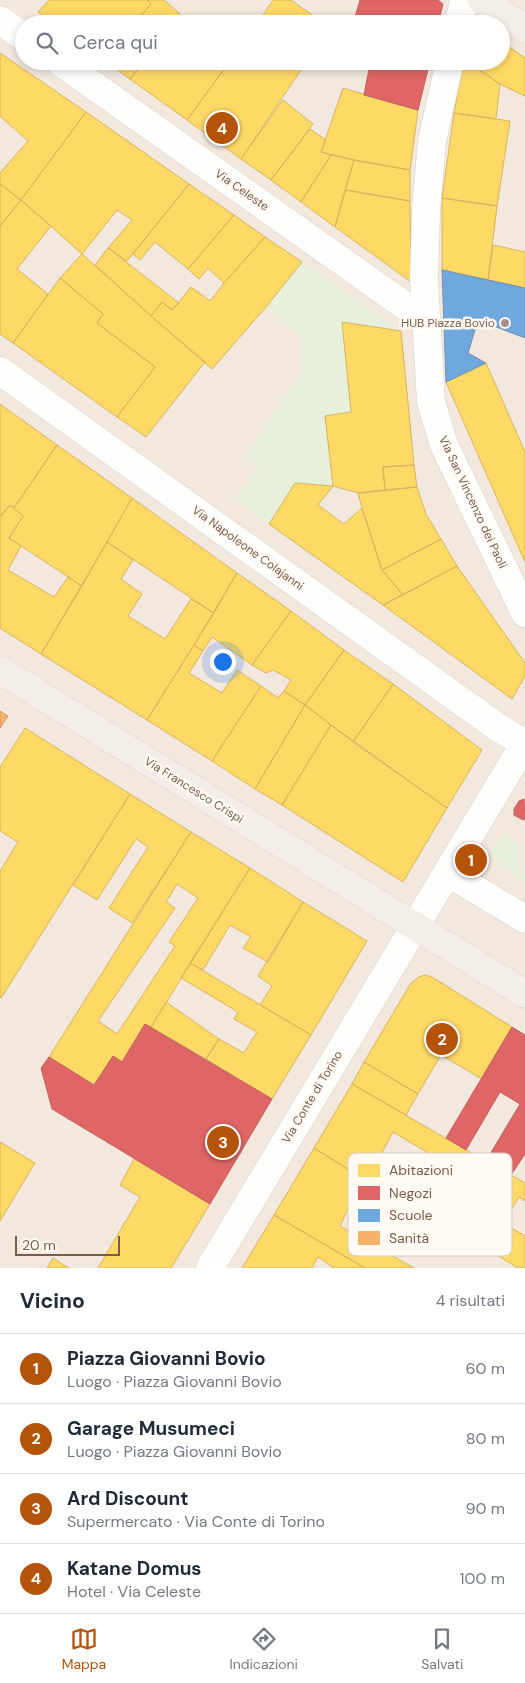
<!DOCTYPE html>
<html lang="it">
<head>
<meta charset="utf-8">
<style>
  body { margin:0; font-family:"DM Sans",sans-serif; background:#f2f2f3; color:#1f2937 }
  .scale { position:absolute; left:15px; bottom:12px; width:105px; box-sizing:border-box; padding-left:5px; border:2px solid #7a5c4d; border-top:0; font-size:14px; line-height:18px; white-space:nowrap; color:#7a5c4d; -webkit-text-stroke:4px #fffaf3; paint-order:stroke }
  .you { position:absolute; left:222px; top:661px; width:18px; height:18px; margin:-12px; border:4px solid #fff; border-radius:50%; background:#1a73e8; box-shadow:0 0 0 8px #1a73e833 }
  .badge { display:grid; place-items:center; width:32px; height:32px; border-radius:50%; background:#b45309; color:#fff; font-size:16px; font-weight:700 }
  .pin { position:absolute; translate:-50% -50%; border:2px solid #fff; box-shadow:0 1px 5px #0006 }
  .list { margin:0; padding:0; list-style:none }
  h2 { display:flex; justify-content:space-between; align-items:center; height:65px; margin:0; padding:0 20px; font-size:21px }
  h2 small { font-size:16px; font-weight:400; color:#747a83 }
  .list li { display:grid; grid-template-columns:32px 1fr auto; gap:15px; align-items:center; box-sizing:border-box; height:70px; padding:0 20px; border-top:1px solid #e0e1e3 }
  .list b { display:block; font-size:19px; white-space:nowrap }
  .list p { margin:0; font-size:16px; white-space:nowrap; color:#747a83 }
  .list em { font-size:16px; font-style:normal; color:#747a83 }
  .icon { flex:none; width:28px; height:28px; fill:none; stroke:currentColor; stroke-width:2; stroke-linecap:round; stroke-linejoin:round }
  .map { position:relative; flex:none; width:525px; height:1268px; overflow:hidden }
  .search { position:absolute; background:#fff; box-shadow:0 2px 8px #0003; left:15px; right:15px; top:15px; height:55px; display:flex; align-items:center; gap:12px; box-sizing:border-box; padding:0 18px; border-radius:28px; color:#747a83; font-size:19px }
  .sheet { height:345px; background:#fff }
  nav { display:flex; justify-content:space-around; align-items:center; box-sizing:border-box; height:70px; border-top:1px solid #e0e1e3; background:#fff; font-size:14px; color:#747a83 }
  nav a { display:grid; justify-items:center; gap:2px }
  nav .on { color:#b45309 }
  .map>svg:first-child { display:block }
  .residential { fill:#f2e8de; fill-rule:evenodd }
  .green { fill:#e7f0db }
  .homes { fill:#ffd966; stroke:#d7b45e; fill-rule:evenodd }
  .shops { fill:#e06666; stroke:#c1635e }
  .schools { fill:#6fa8dc; stroke:#7291b1 }
  .health { fill:#f6b26b; stroke:#d19862 }
  .lines { fill:none; stroke-linecap:round; stroke-linejoin:round }
  .minor-casing { stroke:#d7d1cb; stroke-width:29 }
  .major-casing { stroke:#dad1cc; stroke-width:29 }
  .minor { stroke:#fefefd; stroke-width:28 }
  .major { stroke:#f3eee8; stroke-width:28 }
  .poi-dot { fill:#a69286; stroke:#fffaf3; stroke-width:2 }
  .labels { text-anchor:middle; stroke-width:5; stroke-linejoin:round; paint-order:stroke }
  .street-label { font-size:12px; fill:#7a5c4d; stroke:#fffaf3 }
  .poi-label { font-size:12px; fill:#7a5c4d; stroke:#fffaf3; text-anchor:end }
  .key { fill:#fffaf3; stroke:#d7cbc1; stroke-width:1 }
  .key-label { font-size:14px; fill:#7a5c4d }
</style>
</head>
<body>
<div class="map">
<svg width="525" height="1268" viewBox="0 0 525 1268">
  <rect width="100%" height="100%" fill="#f9f5f0"/>
  <path class="residential" d="M0 0H525V1268H0ZM24 24H501V61H24Z"/>
  <path class="green" d="M302 262 401 331 342 322 351 412 325 416 333 486 295 483 269 524 235 500 257 467 245 457 301 372 300 337 266 307Z
    M503 834 523 846 517 855 522 872 525 874V881L499 864 501 861 490 853Z"/>
  <path class="homes" d="M49 0H147L151 4 134 24H54L38 12Z
    M147 0H164L180 14 173 24H134L151 4Z
    M273 0H291L325 24H257Z
    M230 16 240 24H224Z
    M501 41 525 58V96L500 84 466 61H501Z
    M0 53 86 112 21 200 0 184V173L28 141 0 116Z
    M106 61H144L130 79Z
    M144 61H230L187 120 130 79Z
    M230 61H289L301 70 241 159 187 120Z
    M464 61H466L500 84 496 119 454 113Z
    M343 88 418 110 410 170 354 160 321 152Z
    M283 100 313 124 271 180 241 159Z
    M86 112 189 184 127 261 108 248 132 220 117 210 82 254 21 200Z
    M454 113 510 121 497 206 442 198Z
    M310 129 326 140 321 152 331 155 301 202 271 180Z
    M331 155 354 160 335 227 301 202Z
    M354 160 410 170V201L345 190Z
    M0 184 21 200 0 226Z
    M189 184 234 215 188 269 155 242 140 260 133 254Z
    M345 190 410 201 411 282 335 227Z
    M442 198 497 206 488 280 442 270Z
    M21 200 51 226 17 269 48 294 13 343 0 334V226Z
    M234 215 265 237 224 283 208 268 199 279 188 269Z
    M265 237 302 262 266 307 212 369 151 316 162 302 172 310 191 287 210 301 224 283Z
    M493 245 525 252V288L488 280Z
    M108 248 179 303 172 310 162 302 151 316 95 265Z
    M82 254 151 316 205 362 146 437 117 417 155 367 97 323 103 314 60 278Z
    M60 278 103 314 97 323 155 367 117 417 13 343Z
    M342 322 401 331 414 465 383 467 385 490 358 493 333 486 325 416 351 412Z
    M486 363 525 452V562L446 382Z
    M0 404 57 445 14 508 10 505 0 517Z
    M57 445 132 498 82 586 9 538 23 516 14 508Z
    M414 465 417 487 385 490 383 467Z
    M295 483 333 486 318 505 344 524 362 508 382 570 403 595 383 605 269 524Z
    M417 487 426 514 441 539 382 570 362 508 358 493Z
    M132 498 237 573 214 613 107 542Z
    M10 505 23 516 9 538 21 546 8 570 54 597 68 577 82 586 41 654 0 628V517Z
    M441 539 457 566 403 595 382 570Z
    M107 542 133 560 121 579 142 594 128 616 165 639 191 599 214 613 147 720 41 654Z
    M457 566 525 663V676L512 699 383 605Z
    M237 573 291 611 252 665 212 637 203 651 194 645Z
    M291 611 344 650 305 705 284 691 291 680 273 670 266 673 252 665Z
    M194 645 203 651 189 673 222 693 237 670 261 686 212 761 147 720Z
    M344 650 393 684 353 742 305 705Z
    M393 684 482 750 447 808 353 742Z
    M261 686 278 698 284 691 305 705 255 789 212 761Z
    M305 705 331 725 282 805 255 789Z
    M331 725 447 808 403 882 282 805Z
    M25 728 130 794 1 998 0 997V871L18 842 0 831V767Z
    M130 794 191 832 132 923 109 908 148 847 136 839 97 900 73 885Z
    M191 832 250 868 151 1027 145 1024 122 1062 113 1056 94 1085 49 1057ZM177 884 198 898 169 942 175 946 117 1034 98 1021 175 908 166 902Z
    M250 868 303 902 268 962 243 948 251 937 230 925 203 970 190 963Z
    M303 902 367 941 311 1035 260 1005 272 986 258 976Z
    M190 963 311 1035 272 1099 206 1059 219 1039 244 1053 257 1032 234 1019 238 1012 181 978Z
    M425 975 432 977 512 1027 482 1079 441 1055 418 1094 364 1062 411 983 419 977Z
    M166 1002 219 1039 206 1059 151 1027Z
    M364 1062 418 1094 406 1115 352 1084Z
    M352 1084 466 1150 494 1165 456 1230 432 1216 446 1194 436 1186 450 1166 393 1132 379 1158 403 1175 390 1195 314 1148Z
    M0 1142 35 1163 0 1221Z
    M314 1148 417 1213 405 1234 351 1202 340 1226 414 1268H365L274 1215Z
    M134 1159 210 1204 171 1268H98L140 1197 120 1185Z
    M494 1165 525 1183V1201L519 1197 503 1223 471 1204Z
    M471 1204 525 1236V1268H518L456 1230Z
    M274 1215 365 1268H332L333 1267 318 1257 312 1268H242Z
    M53 1258 69 1268H47Z"/>
  <path class="shops" d="M360 0H438L443 4 438 24H353Z
    M342 61H430L418 110 364 95 369 69Z
    M524 799 525 819 523 820 514 815V809L519 801Z
    M145 1024 272 1099 210 1204 52 1109 41 1068 49 1057 94 1085 113 1056 122 1062Z
    M512 1027 525 1035V1154L511 1175 486 1161 520 1104 500 1092 466 1150 446 1138Z"/>
  <path class="schools" d="M442 270 525 288V338L478 320 468 353 486 363 446 382Z"/>
  <path class="health" d="M0 711 8 716 0 728Z"/>
  <g class="lines">
    <g class="minor-casing">
      <path id="minor" d="M0 20 24 37
        M459 24 464 0
        M59 61 425 320
        M450 61 432 141 426 211 424 280 431 402 444 445 525 613
        M0 371 496 726 525 744
        M448 873 525 919
        M210 1268 525 743"/>
    </g>
    <g class="major-casing">
      <path id="major" d="M482 0 525 29
        M0 670 525 994"/>
    </g>
    <use href="#minor" class="minor"/>
    <use href="#major" class="major"/>
  </g>
  <circle class="poi-dot" cx="505" cy="323" r="5"/>
  <g class="labels">
    <g class="street-label">
      <text transform="translate(242 190) rotate(35)" y="4">Via Celeste</text>
      <text transform="translate(473 502) rotate(65)" y="4">Via San Vincenzo dei Paoli</text>
      <text transform="translate(248 548) rotate(36)" y="4">Via Napoleone Colajanni</text>
      <text transform="translate(194 790) rotate(32)" y="4">Via Francesco Crispi</text>
      <text transform="translate(312 1097) rotate(-59)" y="4">Via Conte di Torino</text>
    </g>
    <g class="poi-label">
      <text x="495" y="327">HUB Piazza Bovio</text>
    </g>
  </g>
  <rect x="348" y="1153" width="164" height="103" rx="8" class="key"/>
  <rect x="358" y="1164" width="22" height="13" fill="#ffd966"/>
  <rect x="358" y="1186" width="22" height="14" fill="#e06666"/>
  <rect x="358" y="1209" width="22" height="13" fill="#6fa8dc"/>
  <rect x="358" y="1231" width="22" height="14" fill="#f6b26b"/>
  <g class="key-label">
    <text x="389" y="1175">Abitazioni</text>
    <text x="389" y="1198">Negozi</text>
    <text x="389" y="1220">Scuole</text>
    <text x="389" y="1243">Sanità</text>
  </g>
</svg>
<div class="scale">20 m</div>
<div class="you"></div>
<div class="pin badge" style="left:471px;top:860px">1</div>
<div class="pin badge" style="left:442px;top:1039px">2</div>
<div class="pin badge" style="left:223px;top:1142px">3</div>
<div class="pin badge" style="left:222px;top:128px">4</div>
<div class="search"><svg class="icon" aria-label="search" viewBox="0 0 24 24"><circle cx="10" cy="10" r="6"/><path d="M15 15l6 6"/></svg>Cerca qui</div>
</div>
<section class="sheet">
<h2>Vicino<small>4 risultati</small></h2>
<ul class="list">
<li><span class="badge">1</span><div><b>Piazza Giovanni Bovio</b><p>Luogo · Piazza Giovanni Bovio</p></div><em>60 m</em></li>
<li><span class="badge">2</span><div><b>Garage Musumeci</b><p>Luogo · Piazza Giovanni Bovio</p></div><em>80 m</em></li>
<li><span class="badge">3</span><div><b>Ard Discount</b><p>Supermercato · Via Conte di Torino</p></div><em>90 m</em></li>
<li><span class="badge">4</span><div><b>Katane Domus</b><p>Hotel · Via Celeste</p></div><em>100 m</em></li>
</ul>
</section>
<nav>
<a class="on"><svg class="icon" aria-label="map" viewBox="0 0 24 24"><path d="M3 6l6-2 6 2 6-2v14l-6 2-6-2-6 2zM9 4v14M15 6v14"/></svg>Mappa</a>
<a><svg class="icon" aria-label="directions" viewBox="0 0 24 24"><path d="M12 3l9 9-9 9-9-9zM9 14v-3h6M13 9l2 2-2 2"/></svg>Indicazioni</a>
<a><svg class="icon" aria-label="saved" viewBox="0 0 24 24"><path d="M7 4h10v16l-5-4-5 4z"/></svg>Salvati</a>
</nav>
</body>
</html>
